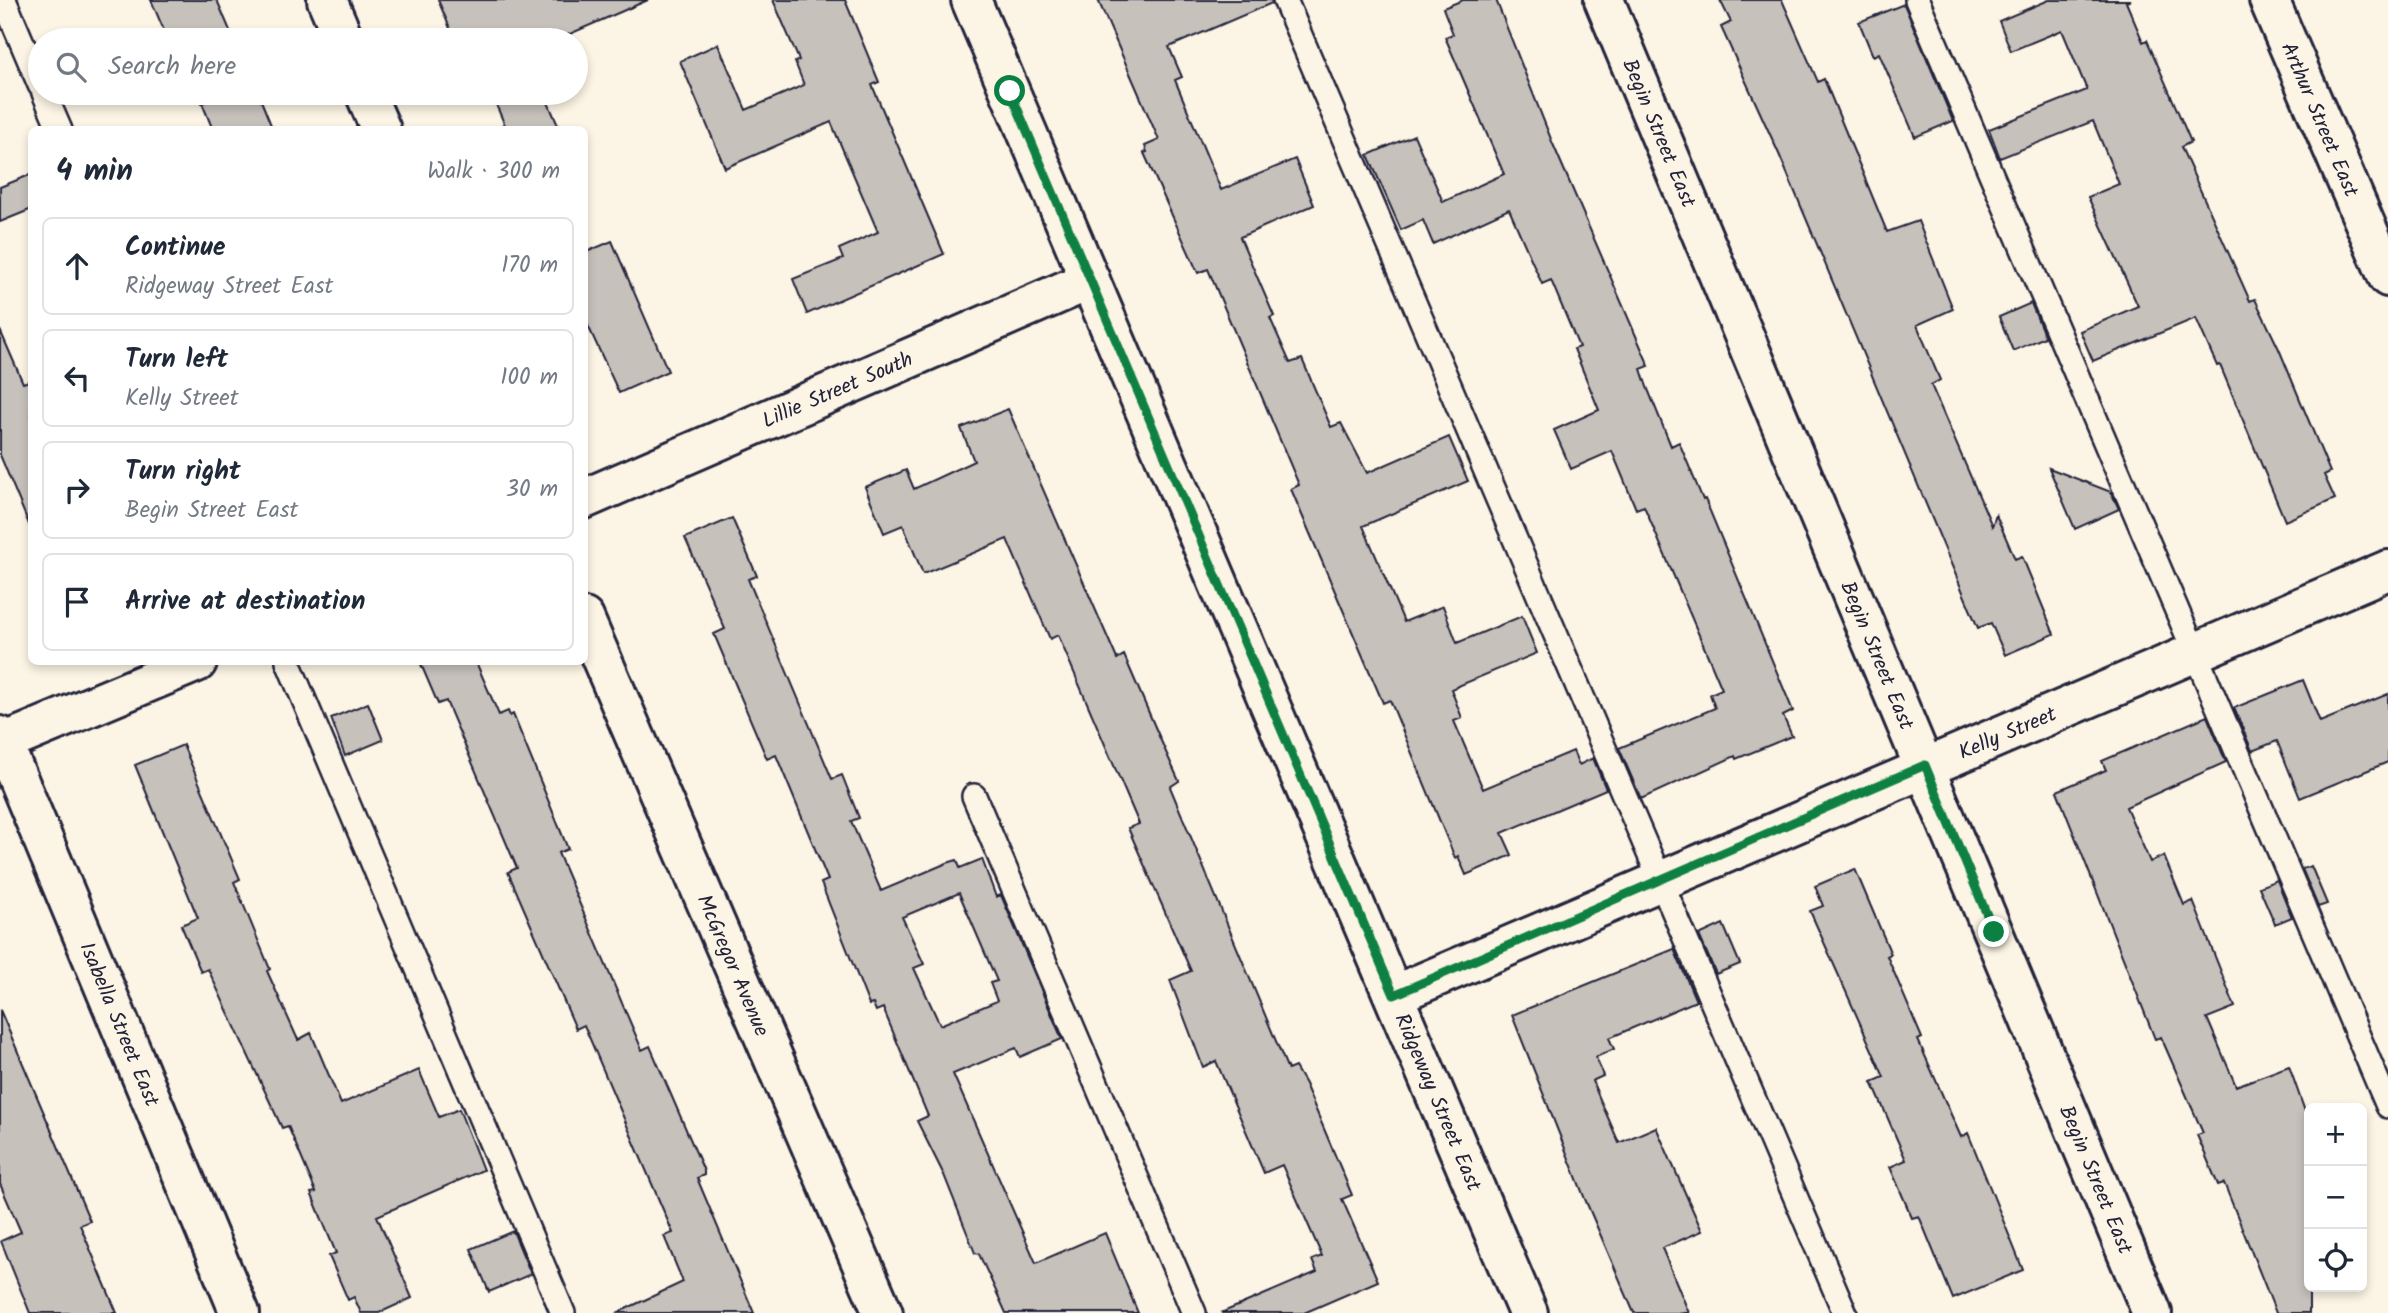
<!DOCTYPE html>
<html lang="en">
<head>
<meta charset="utf-8">
<style>
  body { margin:0; font-family:Kalam,sans-serif; background:#f6f6f7; color:#1f2937 }
  .controls { position:absolute; right:21px; bottom:21px; display:grid; overflow:hidden; border-radius:10px; box-shadow:0 4px 10px #0003 }
  .controls button { width:63px; height:63px; display:grid; place-items:center; padding:0; border:0; border-bottom:2px solid #e0e1e3; background:#fff; color:#1f2937; font:35px sans-serif }
  .stop { position:absolute; width:21px; height:21px; margin:-16px; border:5px solid #0b8043; border-radius:50%; background:#fff }
  .stop.end { background:#0b8043; border-color:#fff; box-shadow:0 2px 7px #0008 }
  .list { margin:0; padding:0; list-style:none }
  h2 { display:flex; justify-content:space-between; align-items:center; height:91px; margin:0; padding:0 28px; font-size:30px }
  h2 small { font-size:23px; font-weight:400; color:#747a83 }
  .list li { display:grid; grid-template-columns:46px 1fr auto; gap:21px; align-items:center; box-sizing:border-box; height:98px; margin:0 14px 14px; padding:0 14px; border:2px solid #e0e1e3; border-radius:10px }
  .list b { display:block; font-size:26px; white-space:nowrap }
  .list p { margin:0; font-size:23px; white-space:nowrap; color:#747a83 }
  .list em { font-size:23px; font-style:normal; color:#747a83 }
  .icon { flex:none; width:38px; height:38px; fill:none; stroke:currentColor; stroke-width:2; stroke-linecap:round; stroke-linejoin:round }
  .map { position:relative; flex:none; width:2388px; height:1313px; overflow:hidden }
  .search { position:absolute; background:#fff; box-shadow:0 4px 10px #0003; left:28px; top:28px; width:560px; height:77px; display:flex; align-items:center; gap:18px; box-sizing:border-box; padding:0 24px; border-radius:38px; color:#747a83; font-size:26px }
  .panel { position:absolute; background:#fff; box-shadow:0 4px 10px #0003; left:28px; top:126px; width:560px; height:539px; border-radius:10px }
  .map>svg:first-child { display:block }
  .building { fill:#c6c1bb; stroke:#22223b; stroke-width:2; fill-rule:evenodd }
  .lines { fill:none; stroke-linecap:round; stroke-linejoin:round }
  .service-casing { stroke:#22223b; stroke-width:28 }
  .minor-casing { stroke:#22223b; stroke-width:44 }
  .secondary-casing { stroke:#22223b; stroke-width:44 }
  .service { stroke:#fcf5e5; stroke-width:23 }
  .minor { stroke:#fcf5e5; stroke-width:38 }
  .secondary { stroke:#fcf5e5; stroke-width:38 }
  .route { stroke:#0b8043; stroke-width:9 }
  .labels { text-anchor:middle; stroke-width:5; stroke-linejoin:round; paint-order:stroke }
  .street-label { font-size:21px; fill:#22223b; stroke:#fcf5e5 }
</style>
</head>
<body>
<div class="map">
<svg width="2388" height="1313" viewBox="0 0 2388 1313">
  <rect width="100%" height="100%" fill="#fcf5e5"/>
  <filter id="ink" filterUnits="userSpaceOnUse"><feTurbulence type="fractalNoise" baseFrequency=".0143" numOctaves="2"/><feDisplacementMap in="SourceGraphic" scale="14" xChannelSelector="R" yChannelSelector="G"/><feConvolveMatrix kernelMatrix="1 2 1 2 8 2 1 2 1" color-interpolation-filters="sRGB"/></filter>
  <g filter="url(#ink)">
    <path class="building" d="M151 0H217L234 40H168Z
      M438 0H648L556 40H455Z
      M773 0H845L879 82 872 85 944 254 807 314 793 279 843 259 839 249 878 232 831 122 725 168 680 61 718 44 746 110 804 85 795 62 799 60Z
      M1098 0H1271L1272 3 1169 47 1182 77 1175 80 1221 190 1295 159 1314 205 1240 237 1274 316 1270 318 1290 363 1302 359 1331 427 1341 423 1367 473 1449 437 1468 481 1363 526 1404 622 1443 606 1457 643 1522 616 1537 653 1451 689 1462 718 1454 721 1483 789 1573 751 1579 765 1593 758 1606 789 1502 833 1512 855 1466 875 1458 856 1455 858 1390 700 1383 703 1302 515 1291 489 1299 485 1208 269 1198 273 1144 153 1147 152 1145 146 1159 140Z
      M1463 0H1496L1553 144 1649 366 1641 369 1647 387 1671 446 1679 442 1703 500 1705 499 1793 711 1783 716 1792 736 1736 759 1735 756 1641 799 1619 748 1715 708 1710 694 1722 689 1644 506 1636 509 1612 451 1571 469 1554 430 1599 410 1574 349 1579 347 1551 280 1542 284 1509 209 1433 244 1423 220 1401 230 1368 155 1414 135 1443 202 1504 174 1445 37 1453 34 1443 8Z
      M1720 0H1782L1818 82 1824 79 1887 232 1918 221 1953 309 1917 325 1940 380 1931 385 1992 526 1996 515 2015 559 2022 556 2054 634 2005 655 1991 623 1978 628 1779 154 1721 27 1731 22Z
      M2049 0H2131L2126 2 2143 42 2147 40 2191 142 2181 147 2250 301 2255 299 2279 349 2330 472 2324 475 2335 499 2285 521 2220 365 2217 366 2196 318 2093 361 2080 331 2138 306 2088 197 2119 184 2093 121 2000 158 1989 129 2087 90 2062 30 2011 51 1999 21Z
      M1904 4 1953 121 1915 137 1879 53 1873 56 1859 22Z
      M227 93H258L273 130H213L202 103Z
      M491 93H544L560 130H507Z
      M32 174V209L0 222V187Z
      M612 241 668 371 619 393 584 317V253Z
      M2031 303 2045 337 2013 351 1999 317Z
      M0 330 23 383 32 380 31 529 0 455Z
      M1008 409 1117 659 1124 655 1165 750 1179 781 1170 787 1288 1070 1295 1067 1305 1084 1352 1195 1342 1199 1378 1281 1304 1313H1221L1317 1272 1312 1260 1322 1256 1282 1165 1264 1173 1216 1061 1203 1067 1170 980 1191 971 1128 828 1139 824 1058 635 1050 639 1007 539 923 574 903 525 884 533 865 487 906 470 914 489 974 461 961 428Z
      M2049 468 2111 492 2119 509 2075 529Z
      M732 518 757 576 748 579 832 779 842 775 859 818 851 821 881 891 947 863 957 860 960 868 982 859 996 897 1001 895 1062 1039 1020 1057 1016 1048 953 1074 1036 1263 1105 1233 1138 1313H1006L979 1254 975 1253 944 1175 917 1121 928 1116 883 1008 876 1011 873 1004 869 1005 821 883 828 880 776 755 767 759 714 634 725 629 685 538ZM959 893 997 981 990 983 997 1001 940 1025 914 968 924 964 902 917Z
      M420 662H476L499 715 508 711 510 716 513 714 568 849 558 853 642 1050 650 1046 704 1171V1175L697 1178 754 1313H617L683 1282 664 1236 673 1233 584 1025 576 1029 508 872 517 868 446 701 438 704Z
      M2303 680 2320 722 2388 694V762L2300 798 2277 741 2252 751 2234 708Z
      M368 703 383 740 345 756 331 718Z
      M2207 716 2226 762 2126 807 2150 862 2164 856 2184 905 2193 901 2235 1007 2207 1018 2236 1086 2289 1066 2309 1123V1313H2276L2224 1183 2218 1185 2197 1135 2203 1133 2161 1037 2155 1039 2057 791 2106 770 2102 761Z
      M183 745 240 879 234 882 270 969 267 971 298 1040 311 1033 341 1104 419 1070 439 1117 459 1109 483 1170 377 1216 412 1298 379 1313H361L354 1297 348 1300 329 1256 336 1253 311 1193 316 1192 288 1126 282 1128 208 969 201 972 181 925 198 918 135 765Z
      M2311 866 2327 904 2318 907 2302 869Z
      M1855 869 1891 954 1887 956 1922 1038 1918 1040 1961 1137 1968 1133 2023 1270 1953 1299 1919 1216 1912 1218 1890 1167 1906 1160 1872 1082 1884 1077 1810 911 1823 906 1815 886Z
      M2277 880 2292 917 2275 924 2259 887Z
      M1723 924 1740 964 1716 974 1699 935Z
      M1674 949 1696 1001 1609 1038 1614 1049 1596 1057 1603 1076 1592 1081 1619 1143 1656 1127 1702 1231 1662 1248 1689 1313H1634L1585 1199 1512 1015Z
      M0 1010 90 1221 80 1225 117 1313H30L1 1241 21 1232 0 1184Z
      M513 1231 531 1274 489 1292 471 1249Z"/>
    <g class="lines">
      <g class="service-casing">
        <path id="service" d="M4 0 40 85
          M1285 0 1845 1313
          M1917 0 2388 1106
          M44 93 60 130
          M288 662 563 1313
          M974 796 1194 1313"/>
      </g>
      <g class="minor-casing">
        <g id="minor">
          <path d="M327 0 344 40"/>
          <path id="s1" d="M971 0 1528 1313"/>
          <path id="s2" d="M1604 0 2152 1313"/>
          <path d="M365 93 381 130"/>
          <path id="s3" d="M584 499 1090 280"/>
          <path id="s4" d="M584 618 883 1313"/>
          <path id="s5" d="M0 736 240 1313"/>
          <path d="M3 743 197 662"/>
          <path id="s6" d="M1394 995 2388 570"/>
        </g>
      </g>
      <g class="secondary-casing">
        <g id="secondary">
          <path id="s7" d="M2269 0 2388 277"/>
        </g>
      </g>
      <use href="#service" class="service"/>
      <use href="#minor" class="minor"/>
      <use href="#secondary" class="secondary"/>
    </g>
  </g>
  <g class="lines" filter="url(#ink)">
    <path class="route" d="M1010 91 1394 995 1925 765 1994 932"/>
  </g>
  <g class="labels">
    <g class="street-label">
      <text dy="7" stroke="none"><textPath href="#s7" startOffset="130">Arthur Street East</textPath></text>
      <text dy="7" stroke="none"><textPath href="#s2" startOffset="144">Begin Street East</textPath></text>
      <text dy="7" stroke="none"><textPath href="#s3" startOffset="276">Lillie Street South</textPath></text>
      <text dy="7" stroke="none"><textPath href="#s2" startOffset="710">Begin Street East</textPath></text>
      <text dy="7" stroke="none"><textPath href="#s6" startOffset="667">Kelly Street</textPath></text>
      <text dy="7" stroke="none"><textPath href="#s4" startOffset="378">McGregor Avenue</textPath></text>
      <text dy="7" stroke="none"><textPath href="#s5" startOffset="312">Isabella Street East</textPath></text>
      <text dy="7" stroke="none"><textPath href="#s1" startOffset="1197">Ridgeway Street East</textPath></text>
      <text dy="7" stroke="none"><textPath href="#s2" startOffset="1278">Begin Street East</textPath></text>
    </g>
  </g>
</svg>
<div class="controls">
<button>+</button>
<button>−</button>
<button><svg class="icon" aria-label="locate" viewBox="0 0 24 24"><circle cx="12" cy="12" r="6"/><path d="M12 2v4M12 18v4M2 12h4M18 12h4"/></svg></button>
</div>
<div class="stop" style="left:1010px;top:91px"></div>
<div class="stop end" style="left:1994px;top:932px"></div>
<div class="search"><svg class="icon" aria-label="search" viewBox="0 0 24 24"><circle cx="10" cy="10" r="6"/><path d="M15 15l6 6"/></svg>Search here</div>
<section class="panel">
<h2>4 min<small>Walk · 300 m</small></h2>
<ul class="list">
<li><svg class="icon" aria-label="ahead" viewBox="0 0 24 24"><path d="M12 20V5M6 11l6-6 6 6"/></svg><div><b>Continue</b><p>Ridgeway Street East</p></div><em>170 m</em></li>
<li><svg class="icon" aria-label="left" viewBox="0 0 24 24"><path d="M17 20v-9H6M10 6l-5 5 5 5"/></svg><div><b>Turn left</b><p>Kelly Street</p></div><em>100 m</em></li>
<li><svg class="icon" aria-label="right" viewBox="0 0 24 24"><path d="M7 20v-9h11M14 6l5 5-5 5"/></svg><div><b>Turn right</b><p>Begin Street East</p></div><em>30 m</em></li>
<li><svg class="icon" aria-label="arrive" viewBox="0 0 24 24"><path d="M6 21V4h12l-3 4 3 4H6"/></svg><div><b>Arrive at destination</b></div></li>
</ul>
</section>
</div>
</body>
</html>
